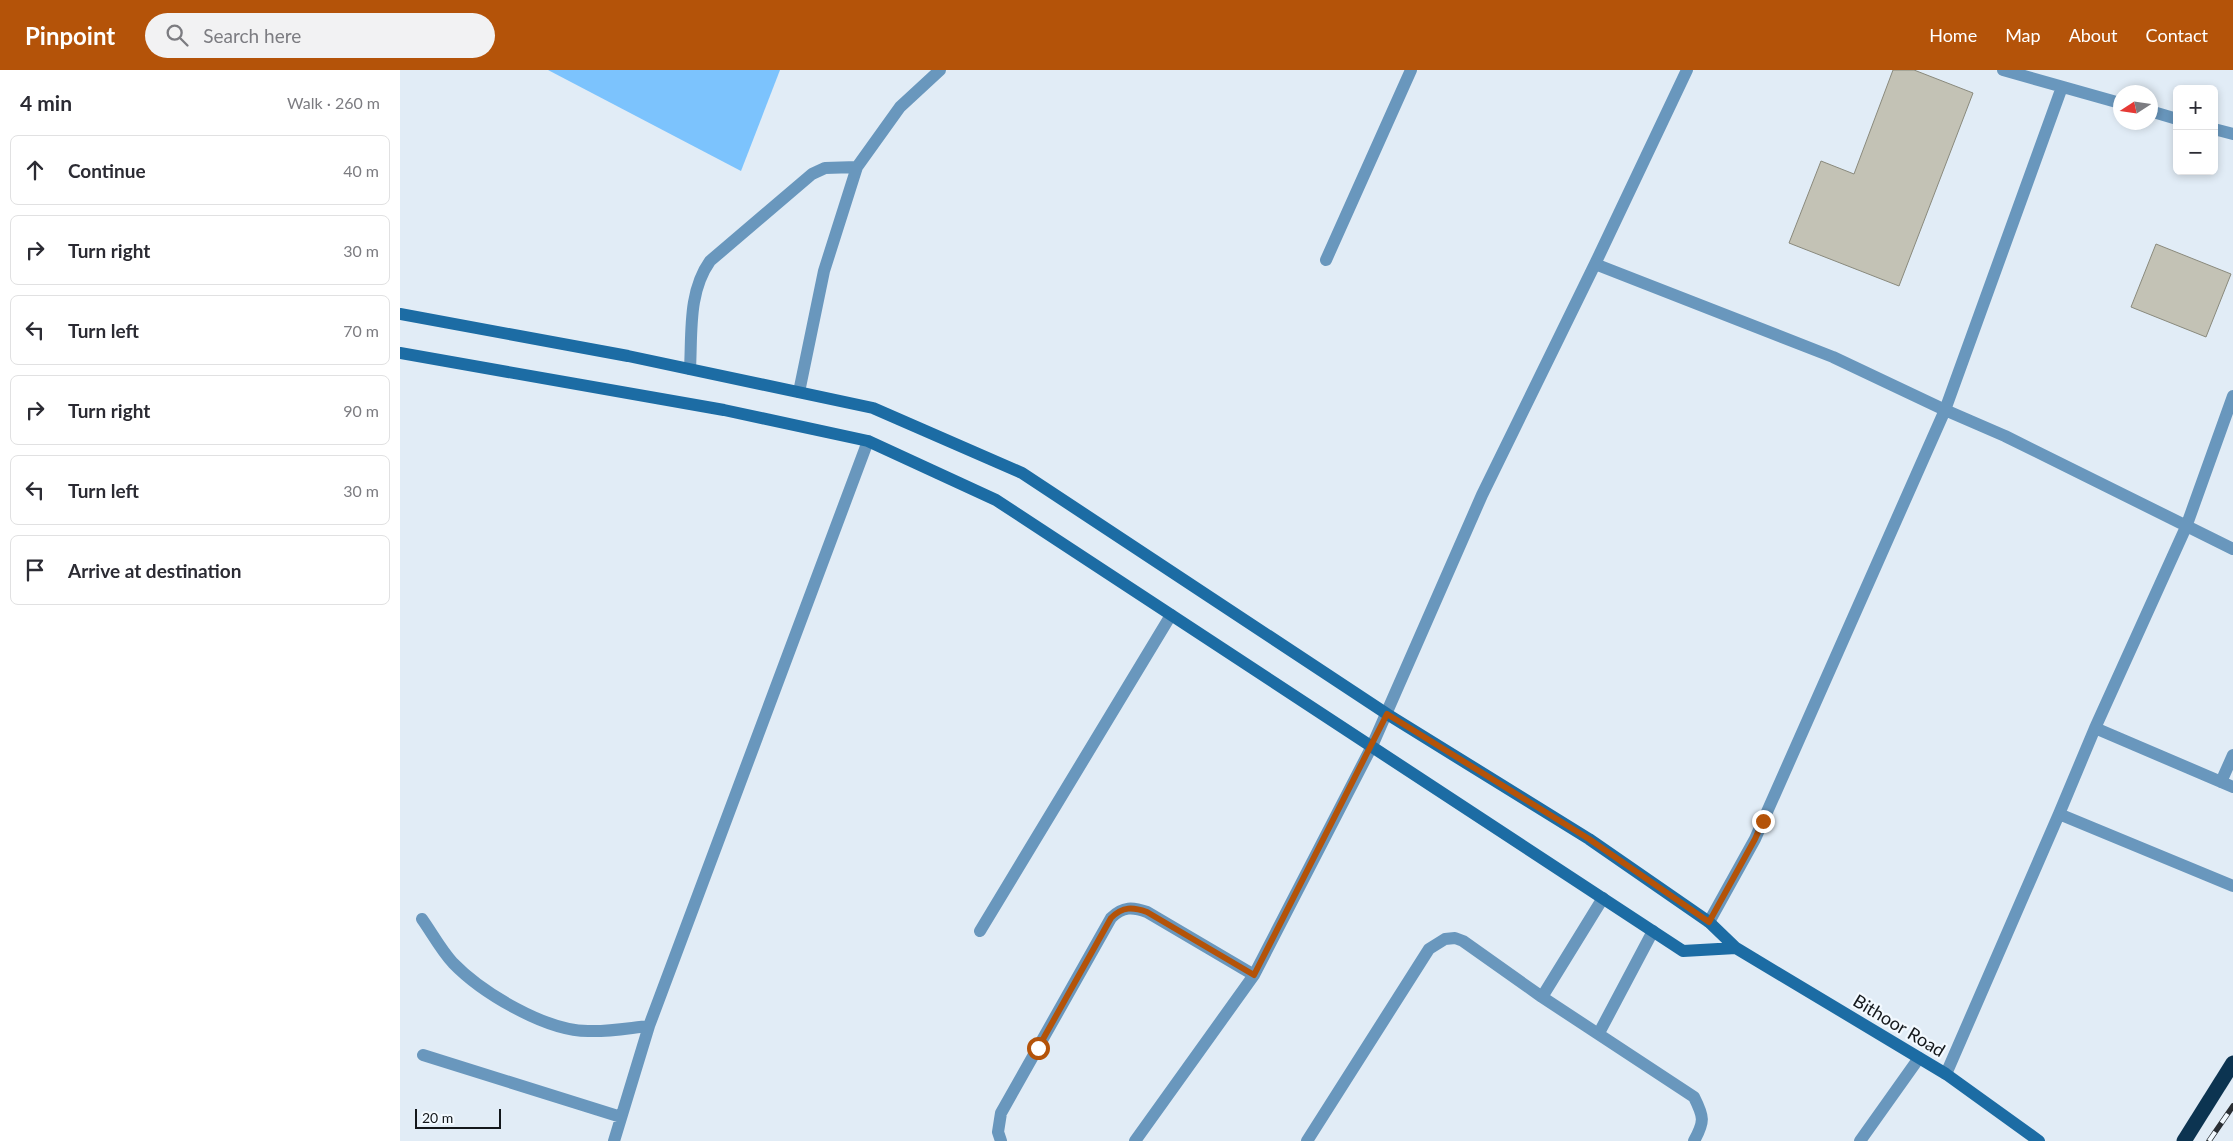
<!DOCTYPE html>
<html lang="en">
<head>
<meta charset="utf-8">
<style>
  body { margin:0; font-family:Lato,sans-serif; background:#f2f2f3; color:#2b2b33 }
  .controls { position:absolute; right:15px; top:15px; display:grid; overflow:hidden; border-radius:8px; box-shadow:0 2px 8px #0003 }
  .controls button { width:45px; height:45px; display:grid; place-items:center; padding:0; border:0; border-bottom:1px solid #e1e1e2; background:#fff; color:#2b2b33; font:25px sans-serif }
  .compass { position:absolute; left:1713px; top:15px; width:45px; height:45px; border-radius:50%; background:#fff; box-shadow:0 2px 8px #0003; rotate:258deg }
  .scale { position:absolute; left:15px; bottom:12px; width:86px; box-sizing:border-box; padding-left:5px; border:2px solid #13171b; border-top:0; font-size:14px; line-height:18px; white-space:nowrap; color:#13171b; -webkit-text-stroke:4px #f2f9ff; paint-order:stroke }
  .stop { position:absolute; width:15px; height:15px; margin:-11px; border:4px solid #b45309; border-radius:50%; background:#fff }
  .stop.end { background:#b45309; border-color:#fff; box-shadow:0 1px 5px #0008 }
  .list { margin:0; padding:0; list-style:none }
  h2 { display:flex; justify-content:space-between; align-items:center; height:65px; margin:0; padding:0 20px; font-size:21px }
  h2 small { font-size:16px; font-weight:400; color:#7c7c81 }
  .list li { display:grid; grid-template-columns:32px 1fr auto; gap:15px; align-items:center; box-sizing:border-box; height:70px; margin:0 10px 10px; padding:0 10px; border:1px solid #e1e1e2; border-radius:8px }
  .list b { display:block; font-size:19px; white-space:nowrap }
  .list em { font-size:16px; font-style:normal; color:#7c7c81 }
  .icon { flex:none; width:28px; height:28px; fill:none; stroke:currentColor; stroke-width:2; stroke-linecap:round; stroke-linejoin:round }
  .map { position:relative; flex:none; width:1833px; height:1071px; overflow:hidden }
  header { display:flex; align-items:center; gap:30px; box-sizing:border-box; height:70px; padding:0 25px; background:#b45309; color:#fff }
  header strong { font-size:24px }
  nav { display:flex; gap:28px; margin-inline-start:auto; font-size:18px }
  .search { width:350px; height:45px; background:#f2f2f3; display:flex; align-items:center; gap:12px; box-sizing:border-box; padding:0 18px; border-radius:28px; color:#7c7c81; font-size:19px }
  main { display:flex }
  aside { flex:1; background:#fff }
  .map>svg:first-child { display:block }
  .forest { fill:#7cc3fd }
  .building { fill:#c3c2b5; stroke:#89897c }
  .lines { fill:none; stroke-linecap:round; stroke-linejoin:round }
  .lane { stroke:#6997bd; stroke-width:12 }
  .street { stroke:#6997bd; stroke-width:12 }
  .secondary { stroke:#1c6ca4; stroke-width:12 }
  .highway { stroke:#0c3451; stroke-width:15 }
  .rail-casing { stroke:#2a2f34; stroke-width:5.5 }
  .rail { stroke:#f2f9ff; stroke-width:4; stroke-dasharray:11; stroke-linecap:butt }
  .route { stroke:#b45309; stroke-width:6 }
  .labels { text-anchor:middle; stroke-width:4.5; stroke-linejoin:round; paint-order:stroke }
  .street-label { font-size:18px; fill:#13171b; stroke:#f2f9ff }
</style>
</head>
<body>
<header>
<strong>Pinpoint</strong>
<div class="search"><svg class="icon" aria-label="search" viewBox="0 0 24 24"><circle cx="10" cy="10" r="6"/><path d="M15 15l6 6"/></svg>Search here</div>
<nav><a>Home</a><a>Map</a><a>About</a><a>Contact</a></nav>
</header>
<main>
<aside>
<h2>4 min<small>Walk · 260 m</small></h2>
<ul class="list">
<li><svg class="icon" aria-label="ahead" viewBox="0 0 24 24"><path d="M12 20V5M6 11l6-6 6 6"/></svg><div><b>Continue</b></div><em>40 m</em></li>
<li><svg class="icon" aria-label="right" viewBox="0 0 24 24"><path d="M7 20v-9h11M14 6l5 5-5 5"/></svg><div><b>Turn right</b></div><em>30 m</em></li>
<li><svg class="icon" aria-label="left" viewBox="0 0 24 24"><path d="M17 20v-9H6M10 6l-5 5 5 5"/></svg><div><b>Turn left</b></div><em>70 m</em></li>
<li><svg class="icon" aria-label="right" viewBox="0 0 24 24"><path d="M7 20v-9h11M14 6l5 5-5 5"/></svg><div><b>Turn right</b></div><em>90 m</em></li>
<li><svg class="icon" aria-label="left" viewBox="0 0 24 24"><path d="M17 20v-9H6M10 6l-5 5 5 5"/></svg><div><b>Turn left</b></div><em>30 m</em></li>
<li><svg class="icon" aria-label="arrive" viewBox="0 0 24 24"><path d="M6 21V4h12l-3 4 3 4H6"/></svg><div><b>Arrive at destination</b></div></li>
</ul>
</aside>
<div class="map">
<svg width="1833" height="1071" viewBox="0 0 1833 1071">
  <rect width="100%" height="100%" fill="#e1ecf6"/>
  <path class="forest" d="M148 0H380L341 101Z"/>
  <path class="building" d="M1493 0H1514L1573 23 1499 216 1389 173 1421 91 1454 104Z
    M1756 174 1831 204 1806 267 1731 237Z"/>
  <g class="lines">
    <path class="lane" d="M926 190 1011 0
      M580 861 771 545
      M1142 927 1203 828
      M1199 963 1253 861
      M907 1071 1029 879 1045 869 1055 868 1063 871 1142 927 1294 1027C1304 1047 1305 1051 1294 1071"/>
    <path class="street" d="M1603 0 1720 33
      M1750 41 1777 49
      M1814 59 1833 64
      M1195 194 1433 287 1545 340 1605 366 1833 479
      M290 299C292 262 288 222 310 191L412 104 425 98 457 97
      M399 322 424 201 457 97 500 37 540 0
      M1695 658 1833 717
      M1821 712 1833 685
      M1659 744 1833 816
      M22 849C32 863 41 880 53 893 82 923 146 961 188 961 208 962 229 958 249 956
      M1309 852 1355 769 1545 340 1662 17
      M23 985 221 1047
      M1546 1004 1659 744 1695 658 1786 457 1833 326
      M214 1071 249 956 468 371
      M601 1071 598 1062 601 1043 711 848C723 836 733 837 747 842L854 905
      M735 1071 854 905 972 676 1082 425 1195 194 1287 0
      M1460 1071 1519 988"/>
    <path class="secondary" d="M0 244 228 286 473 338 622 403 987 644 1189 769 1309 852 1336 878 1546 1004 1639 1071
      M0 283 324 340 468 371 596 430 1283 881 1336 878"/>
    <path class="highway" d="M1784 1071 1833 993"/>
    <g class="rail-casing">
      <path id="rail" d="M1809 1071 1833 1036"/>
    </g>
    <use href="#rail" class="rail"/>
  </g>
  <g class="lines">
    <path class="route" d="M638 978 711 848C723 836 733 837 747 842L854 905 987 644 1189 769 1309 852 1355 769 1363 751"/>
  </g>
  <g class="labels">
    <g class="street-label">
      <text transform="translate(1499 956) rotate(31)" y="6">Bithoor Road</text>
    </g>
  </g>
</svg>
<div class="controls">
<button>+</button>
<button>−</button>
</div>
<svg class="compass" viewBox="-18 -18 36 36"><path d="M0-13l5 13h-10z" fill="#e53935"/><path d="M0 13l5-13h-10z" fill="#7c7c81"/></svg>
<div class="scale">20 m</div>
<div class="stop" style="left:638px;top:978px"></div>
<div class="stop end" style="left:1363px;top:751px"></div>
</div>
</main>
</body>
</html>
